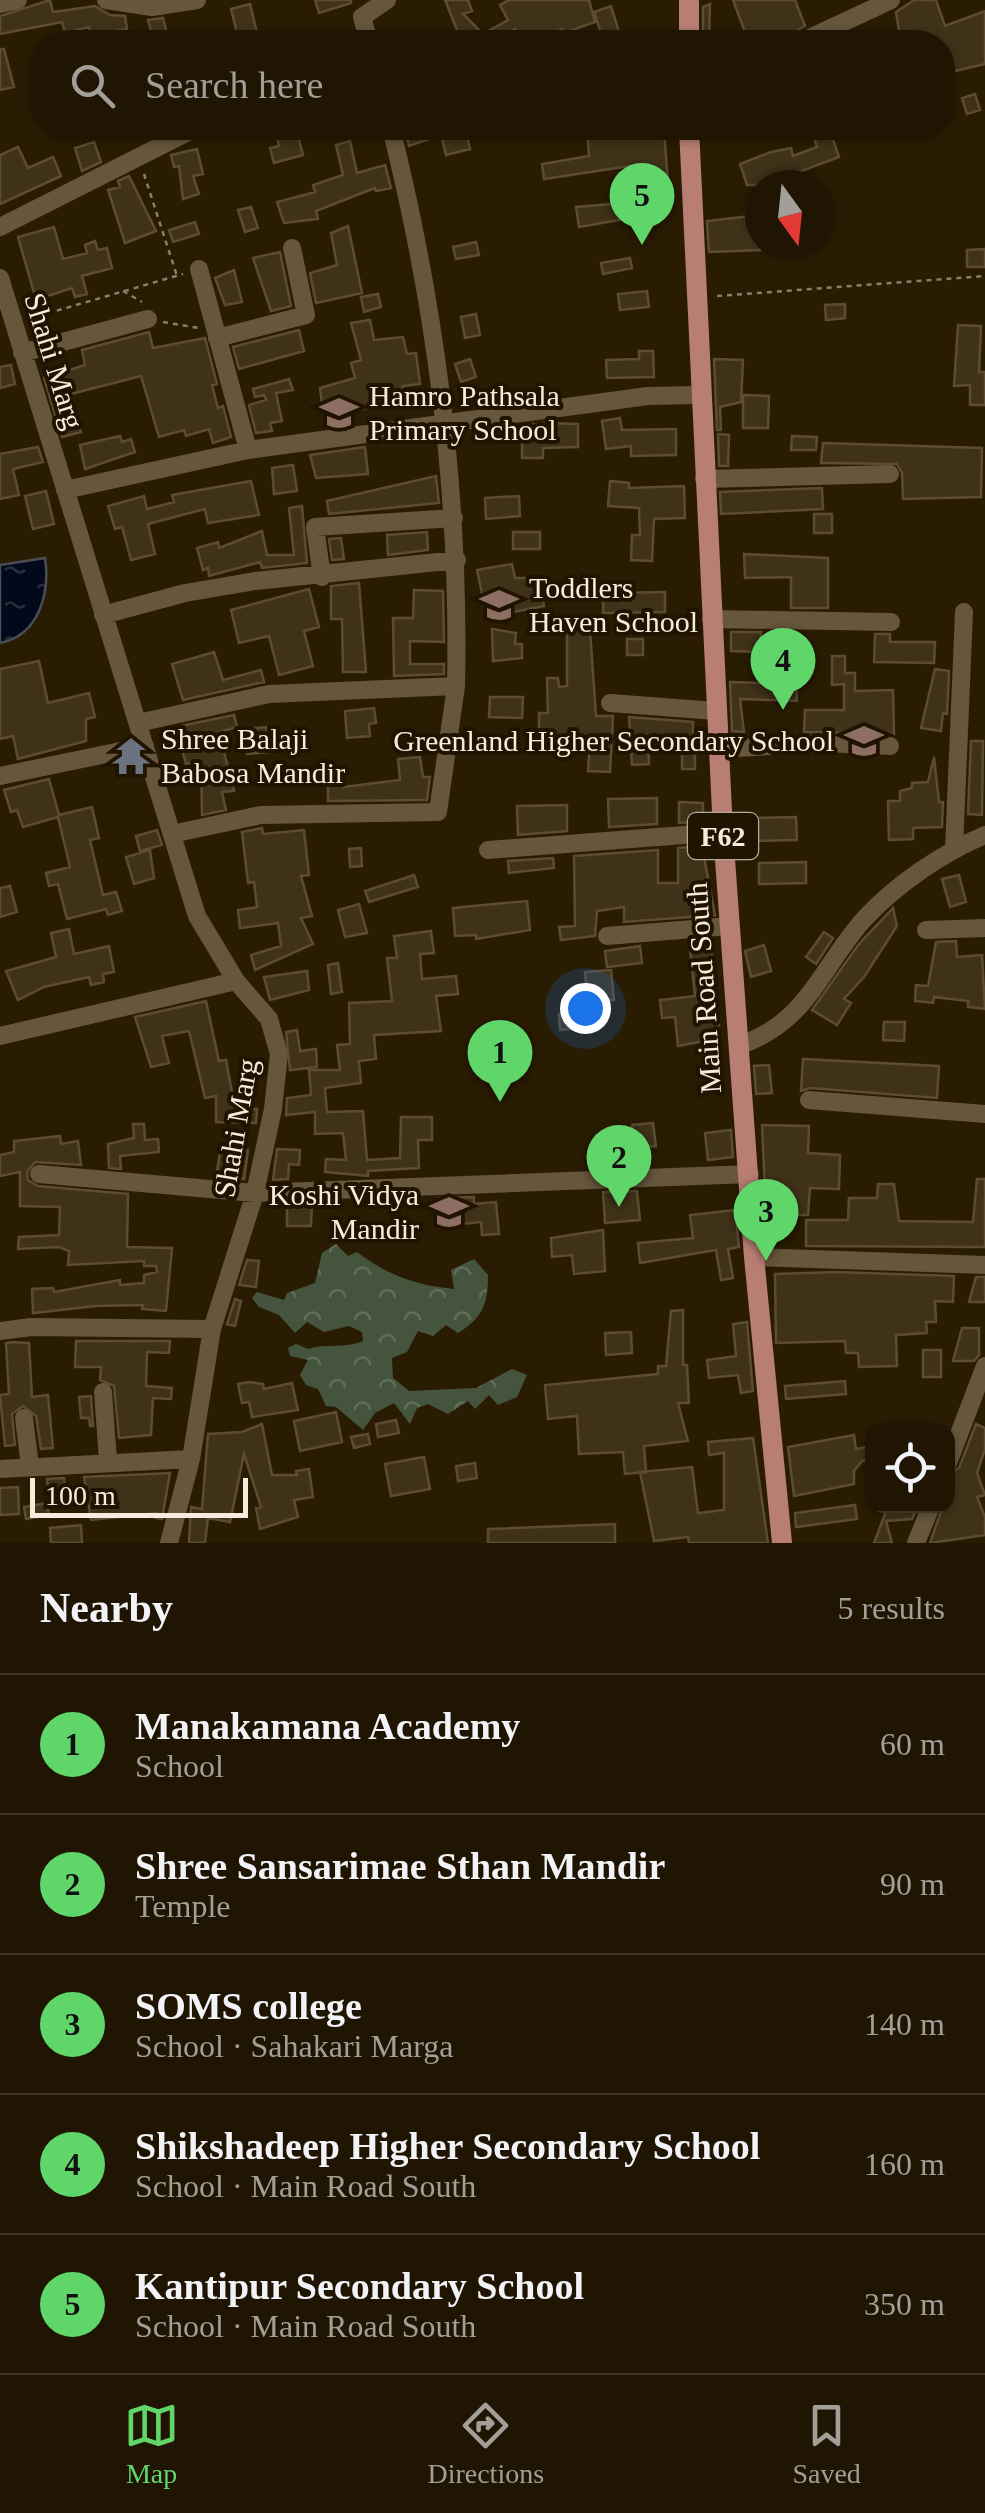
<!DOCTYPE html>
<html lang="en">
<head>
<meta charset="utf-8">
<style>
  body { margin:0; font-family:"Times New Roman",serif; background:#281e0c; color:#f1f3f6 }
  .controls { position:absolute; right:30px; bottom:30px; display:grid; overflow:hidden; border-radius:20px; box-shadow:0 2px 8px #0004 }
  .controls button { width:90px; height:90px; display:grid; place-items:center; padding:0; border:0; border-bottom:2px solid #3d3424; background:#201502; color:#f1f3f6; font:50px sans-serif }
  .compass { position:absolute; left:745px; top:170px; width:90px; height:90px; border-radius:50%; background:#201502; box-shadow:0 2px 8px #0004; rotate:165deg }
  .scale { position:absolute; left:30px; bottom:25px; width:218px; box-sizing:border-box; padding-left:10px; border:5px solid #f5ecdd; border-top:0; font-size:28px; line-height:35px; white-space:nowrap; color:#f5ecdd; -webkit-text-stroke:8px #201300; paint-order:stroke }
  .you { position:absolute; left:585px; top:1008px; width:35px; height:35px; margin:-25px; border:8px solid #fff; border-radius:50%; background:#1a73e8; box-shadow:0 0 0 15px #1a73e833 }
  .badge { display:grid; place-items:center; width:65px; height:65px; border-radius:50%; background:#60d56a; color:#111; font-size:32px; font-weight:700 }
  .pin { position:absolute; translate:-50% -82px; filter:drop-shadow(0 2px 5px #0008) }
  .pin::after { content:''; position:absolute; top:52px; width:35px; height:30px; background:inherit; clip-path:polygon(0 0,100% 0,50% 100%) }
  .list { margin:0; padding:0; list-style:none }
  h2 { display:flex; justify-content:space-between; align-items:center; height:130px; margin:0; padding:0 40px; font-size:42px }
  h2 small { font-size:32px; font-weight:400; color:#a29f99 }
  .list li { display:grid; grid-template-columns:65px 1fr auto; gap:30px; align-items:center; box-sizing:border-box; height:140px; padding:0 40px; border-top:2px solid #3d3424 }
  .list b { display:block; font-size:38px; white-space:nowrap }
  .list p { margin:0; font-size:32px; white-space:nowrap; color:#a29f99 }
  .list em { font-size:32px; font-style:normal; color:#a29f99 }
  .icon { flex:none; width:55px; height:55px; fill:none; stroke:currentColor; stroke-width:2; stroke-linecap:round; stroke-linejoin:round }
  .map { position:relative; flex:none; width:985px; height:1543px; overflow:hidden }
  .search { position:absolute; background:#201502; box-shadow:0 2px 8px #0004; left:30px; right:30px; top:30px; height:110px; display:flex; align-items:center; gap:25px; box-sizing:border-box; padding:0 35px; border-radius:40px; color:#a29f99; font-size:38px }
  .sheet { height:830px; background:#201502 }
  nav { display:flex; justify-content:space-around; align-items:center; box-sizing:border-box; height:140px; border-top:2px solid #3d3424; background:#201502; font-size:28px; color:#a29f99 }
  nav a { display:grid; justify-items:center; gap:5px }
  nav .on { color:#60d56a }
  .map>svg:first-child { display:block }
  .forest { fill:url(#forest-crowns) }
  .water { fill:url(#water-ripples); stroke:#4b4d55; stroke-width:2.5 }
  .building { fill:#403219; stroke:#5c4c32; stroke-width:2.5 }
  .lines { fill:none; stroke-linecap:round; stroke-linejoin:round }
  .path { stroke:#8b7f6b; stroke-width:2.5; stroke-dasharray:5 5; stroke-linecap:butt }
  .minor { stroke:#66563c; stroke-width:18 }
  .major { stroke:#b97e73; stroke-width:20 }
  .labels { text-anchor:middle; stroke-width:8; stroke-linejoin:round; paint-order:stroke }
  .shield { fill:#201300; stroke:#b5ab9b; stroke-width:2.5 }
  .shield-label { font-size:28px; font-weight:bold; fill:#f5ecdd }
  .street-label { font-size:30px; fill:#f5ecdd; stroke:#201300 }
  .poi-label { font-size:30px; fill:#f5ecdd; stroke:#201300; text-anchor:start }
</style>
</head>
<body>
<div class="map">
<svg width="985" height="1543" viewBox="0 0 985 1543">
  <defs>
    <pattern id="forest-crowns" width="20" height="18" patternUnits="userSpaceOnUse" patternTransform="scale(2.5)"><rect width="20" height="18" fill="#45553d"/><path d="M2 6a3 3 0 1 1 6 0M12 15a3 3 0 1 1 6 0" fill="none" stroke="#606e59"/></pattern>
    <pattern id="water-ripples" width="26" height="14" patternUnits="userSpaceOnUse" patternTransform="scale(2.5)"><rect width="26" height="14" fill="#02091b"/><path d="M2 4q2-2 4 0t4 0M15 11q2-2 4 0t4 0" fill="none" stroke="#282d3c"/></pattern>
  </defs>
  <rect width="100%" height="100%" fill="#2a1c03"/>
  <path class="forest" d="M336 1244 348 1256 357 1252C389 1276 415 1285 454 1289L451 1270 474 1259 488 1275C488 1303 483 1318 458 1333L446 1325 433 1336 418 1331 407 1352 392 1358 393 1378 409 1391 476 1388 512 1369 527 1375 517 1397 498 1405 489 1395 475 1409 468 1401 448 1414 428 1404 417 1408 410 1424 394 1403 375 1413 363 1430 336 1407 326 1406 318 1389 306 1385 300 1375 308 1360 290 1356 288 1348 296 1344 308 1349C326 1343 345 1349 363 1341L362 1332 349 1326 324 1332 307 1322 295 1333 279 1315 259 1307 252 1298 257 1292 284 1300 287 1293 315 1283 322 1253Z"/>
  <path class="water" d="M45 558C50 592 40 635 0 643V565Z"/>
  <path class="building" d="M50 0 53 12 95 6 110 15 125 16 127 29 110 32 112 40 102 42H93L89 27 65 33 62 22 0 34V16Z
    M315 0H351V3L319 13Z
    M445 0H468L472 11 463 14 483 34 508 20 500 5 509 0H589L595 22 564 33 562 29 536 42H522L515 29 492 42H462Z
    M733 0H795L805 26 775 42H721L745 32Z
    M914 0H936L945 26 985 11V64L947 73 942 42H901L896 12Z
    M250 4 257 33 238 37 231 9Z
    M710 4 709 42H703V7Z
    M611 6 622 42H604L594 12Z
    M163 18 168 38 154 42 148 20Z
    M0 49H4L14 87 0 90Z
    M975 94 980 110 967 114 962 98Z
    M275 128H296L303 155 274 163 270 148 279 146Z
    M416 128H465L470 149 446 155 441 135 409 146 405 131Z
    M587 128H664L670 211 579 227 576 207 647 201 643 164 544 179 542 164 589 156Z
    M811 128H829L839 157 796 173 799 185H747L740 164 771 152 791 148 793 156 817 147Z
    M350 141 357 173 385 165 391 188 376 191 375 188 316 211 318 219 284 223 277 202 315 192 313 185 343 175 336 145Z
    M94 142 101 162 82 171 75 148Z
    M18 147 28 168 53 157 61 176 0 204V155Z
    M197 149 203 174 193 176 199 194 183 199 179 166 174 167 171 155Z
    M129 176 156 231 125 243 108 190 120 187 118 181Z
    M251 207 258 228 245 232 238 210Z
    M760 215V250L709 252 707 221Z
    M195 222 199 234 173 242 169 230Z
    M348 226 362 293 316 303 310 273 337 265 331 233Z
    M54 227 63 259 87 253 85 245 95 241 98 250 107 248 112 268 82 276 87 294 75 297 72 288 36 300 18 237Z
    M476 242 479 255 456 259 453 247Z
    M985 249V267H967V250Z
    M280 252 291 306 271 311 253 258Z
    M630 258 632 268 603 274 601 263Z
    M234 270 242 302 225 305 215 278Z
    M647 291 649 307 620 310 618 294Z
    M378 294 381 307 364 312 361 297Z
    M845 304V318L826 320 825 305Z
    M476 314 480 335 465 338 461 317Z
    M370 320 374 340 403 337 407 354 416 353 420 384 403 386 399 399 363 409 323 411 320 388 355 378 351 363 361 360 351 323Z
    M958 325 981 326 979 372H985V405H970V385L954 386Z
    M299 330 304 351 239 369 233 347Z
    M149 332 153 348 205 338 217 384 212 385 218 408 223 406 231 437 213 443 209 429 186 436 184 430 159 437 141 376 71 394 81 432 62 437 44 378 85 365 82 350Z
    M639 351H653L654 377 607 378 606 360 639 359Z
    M470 359 476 377 461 382 455 364Z
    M714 359 743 360 741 402 720 407 721 430H717Z
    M11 365 15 384 0 388V367Z
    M289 379 293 390 276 393 282 421 270 423 272 431 256 433 249 405 266 400 264 395 255 397 253 389Z
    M743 395 769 396 768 428H743Z
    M620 418 622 430 676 429V455L631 456V446L606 449 602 421Z
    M543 423 578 424V447L543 448V458H522V426Z
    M718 434 729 435 728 466H719Z
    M120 436 122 442 131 439 135 452 85 469 80 445Z
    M792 436 817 437 816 450H791Z
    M823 443 982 448 981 497 903 499 902 473 897 464 821 463Z
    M38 447 43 462 13 469 19 495 0 499V454Z
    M365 447 368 474 316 478 310 455Z
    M293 465 297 491 274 494 272 468Z
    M436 476 439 503 329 514 327 501Z
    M251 481 259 515 208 523 205 509 148 524 155 554 131 560 122 527 115 529 108 506 144 496 147 509 174 502 172 495Z
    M610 481 629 483V488L684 486 685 518 654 519 652 561 631 560 632 535H640L639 508 608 506Z
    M822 488 823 509 721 514 720 492Z
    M46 491 54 524 33 529 25 496Z
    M519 496 520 516 486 519 485 498Z
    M302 506 307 563 262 568 260 562 209 576 208 568 203 570 197 548 218 542 219 548 262 531 267 555H294L289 508Z
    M814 514H832V533H814Z
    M427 532 428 550 388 555 387 535Z
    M513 532H540V549H513Z
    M341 538 344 559 332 560 329 539Z
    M744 554 828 558V608H791V577L745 578Z
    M512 564 515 578H539L544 606 487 617 477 570Z
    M359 583 366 672H343L342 619H331V586Z
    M603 588H615V593L665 592V612L603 613Z
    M309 589 319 627 304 631 313 666 279 675 269 636 239 643 231 610Z
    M414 590 443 591 444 642 410 641V664H444V674L394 676 393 618H413Z
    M567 616H589L596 716H613L610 772 588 771 590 742 539 741V713H548L547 678H558L559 687 567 686Z
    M492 629 516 633 515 644H522V658L493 661Z
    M731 632H761V652L731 651Z
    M875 634H890V642H935L934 663 874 662Z
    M627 639H643V655H627Z
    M214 652 223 680 261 670 264 682 183 700 172 664Z
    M832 656H845V673H855V691L893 690 894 734 804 732 805 710H844V684L832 685Z
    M39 661 48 703 89 693 95 717 86 719V741L18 759 13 736 0 739V669Z
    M935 669 949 671 947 714 943 713 941 731 921 728Z
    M730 682 796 684 797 701 740 699 744 732 732 731Z
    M490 697H523L522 718 489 717Z
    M374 708 376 723 369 724 370 736 347 738 345 711Z
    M234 715 237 727 219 732 234 791 222 792 226 810 202 815 201 761 186 764 176 727Z
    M629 717 693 722V739L648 740 649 764 632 765Z
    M266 727 269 752 247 754 245 729Z
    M971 741H983L982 815 968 814Z
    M682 749H695V769H682Z
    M420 757 423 777H430L427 800 328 801V783H343V787L400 780 398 759Z
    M934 757 939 802H943L942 827 913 828V839L889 840 888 801H900V791L912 788V783L928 782Z
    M49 779 59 815 92 807 99 838 90 840 103 895 116 892 122 911 108 915 106 909 67 919 58 884 49 886 46 873 70 867 58 817 23 827 17 810 11 812 4 790Z
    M657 798V824L609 827 608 799Z
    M679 802 703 803V821L679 823Z
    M567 805V831L518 835 517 806Z
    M796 817 797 840 753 841 752 818Z
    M262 828 263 834 304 830 309 875 301 876 312 916 301 918 313 944 255 970 251 955 281 946 278 923 240 928 238 910 257 907 254 882 248 883 242 832Z
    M157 830 162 845 140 851 136 836Z
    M702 846 715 915 624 922V907L597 911 595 936 561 940 559 927 575 926 574 856 658 850V883H678V848Z
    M361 848 362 866 350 867 349 849Z
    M150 850 154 878 134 884 126 857Z
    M553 858 554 868 509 873 508 861Z
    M806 862V883L759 884V863Z
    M414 875 418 887 369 902 365 891Z
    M959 875 966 902 950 907 942 879Z
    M10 886 17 912 0 917V888Z
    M527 901 530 930 476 939V935L455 936 453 908Z
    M359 904 367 933 345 937 338 910Z
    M893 908 897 926 864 977 844 999 851 1003 837 1025 812 1010 859 944Z
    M69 929 74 954 109 946 114 972 103 974 104 982 91 985 89 977 44 987 18 1000 6 971 56 957 51 933Z
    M431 931 434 953 420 954 422 979 456 976 458 994 436 996 441 1031 374 1035 376 1059 359 1061 361 1083 325 1088 327 1112 363 1111 367 1160 400 1158 401 1117H432V1140H418L419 1168 368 1171V1176L325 1172 326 1159 346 1160 343 1133 315 1134V1112L286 1115 287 1098 311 1095 309 1070H340L337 1045 350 1044 349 1003 392 1001 387 958H397L394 936Z
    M824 932 833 938 816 964 806 957Z
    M956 941 957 957 982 955 985 1009 968 1007V1001L934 997 933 1003 915 1001 916 985 928 986 936 942Z
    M764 945 771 971 751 977 745 951Z
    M640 946 642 963 607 967 605 951Z
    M711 947 720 1038 678 1046 675 1017 662 1018 660 1000 695 996 690 950Z
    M338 963 342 992 331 994 328 965Z
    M611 970 614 1000 602 1001 604 1025 560 1030 559 1014 589 1011 585 972Z
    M307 971 309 990 270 1000 264 977Z
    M206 1001 219 1061 226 1060 234 1103 237 1108 257 1109 256 1123 216 1122V1096L205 1098 189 1031 162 1036 169 1063 151 1067 135 1017Z
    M884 1022H905L904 1041 883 1040Z
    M297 1030 300 1051 316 1049 317 1067 290 1070 286 1032Z
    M803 1059 939 1066 937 1098 810 1088 801 1091Z
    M769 1065 772 1093 756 1094 754 1066Z
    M653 1123 656 1146 634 1148 632 1125Z
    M133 1124H144L145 1140 158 1139 159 1152 120 1156 121 1169 109 1168 108 1144 134 1138Z
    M762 1125 809 1126 808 1153 840 1155 839 1189 810 1188 808 1215H766Z
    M731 1130 733 1157 708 1160 705 1133Z
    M60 1136 61 1144 78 1141 81 1165 35 1162 27 1172 28 1180 38 1186 128 1194 127 1247 172 1248 166 1311 142 1309 143 1305 96 1306 33 1313 32 1289 53 1288 54 1292 120 1280V1285L144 1283V1275L157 1272 156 1266H144V1261L68 1265 69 1251 59 1247 18 1249 19 1237 59 1235 60 1207 20 1206V1172L0 1176V1155L14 1152V1141Z
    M611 1141 614 1167H597L594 1143Z
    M221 1146 248 1150 244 1179 216 1177Z
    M277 1149 300 1150 299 1165 289 1164 288 1179 273 1180Z
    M977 1179H985V1247L806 1246V1220H848L849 1198H877L878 1184H894L899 1221 973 1222Z
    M637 1191 640 1220 605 1223 603 1192Z
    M474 1197V1204L496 1202 499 1234 482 1235 481 1222 442 1226 439 1198Z
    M312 1203 311 1226H287V1204Z
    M735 1210 739 1247 728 1249 733 1278 721 1280 716 1250 640 1263 638 1243 693 1238 690 1215Z
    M603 1230 605 1271 574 1274 572 1255 552 1257 551 1238Z
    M247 1260 259 1261 256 1287 239 1285Z
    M836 1272 954 1276 953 1302 935 1301 936 1322H926L927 1333 896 1335 897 1366 859 1367 858 1353H846L845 1341 776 1343 775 1274Z
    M976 1277H985V1302H969Z
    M235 1299 241 1301 235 1326 227 1324Z
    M683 1310V1365H687L689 1403H678L688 1441 644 1446 646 1472 625 1474 623 1452 579 1454 577 1416 548 1419 545 1385 658 1374V1366H666L671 1311Z
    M747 1322 753 1391 741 1393 738 1375 709 1378 707 1360 736 1356 733 1324Z
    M962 1328H979V1355L974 1361H953Z
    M631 1332 632 1353 606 1355 605 1333Z
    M76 1341H170L169 1353 147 1352 146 1386 172 1388 171 1399 153 1398 151 1435 119 1438 114 1386 100 1380 101 1367H75Z
    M12 1342 29 1343 32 1397 48 1395 53 1448 41 1449 36 1416 23 1406 12 1414 15 1445 5 1446 0 1395 9 1394 6 1343Z
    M923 1350H941V1377H923Z
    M845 1381 846 1394 786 1399 785 1386Z
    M250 1382 263 1384 264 1389 292 1383 298 1410 252 1417 249 1402 242 1403 238 1384Z
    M91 1396 93 1426H90L89 1418H81L79 1397Z
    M336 1412 342 1442 300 1451 294 1421Z
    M396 1420 399 1433 378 1437 376 1424Z
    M262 1424 272 1475H297L296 1471 309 1469 313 1497 294 1500 298 1517 260 1529 256 1508 261 1507 244 1454 230 1522 208 1518 205 1543H189L191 1507 202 1509 208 1434 242 1432Z
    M976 1424 985 1428V1449L977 1473 985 1495 977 1497 985 1517V1535L930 1543 943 1506H948V1475L959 1468Z
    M368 1434 370 1444 354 1448 351 1437Z
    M854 1435 856 1449 872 1446V1460L862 1461 854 1471V1484L794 1496 788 1447Z
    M753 1438 768 1543H689L688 1537 654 1541 640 1472 692 1467 698 1513 724 1510V1453L709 1455 708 1442Z
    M424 1457 430 1489 391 1496 385 1464Z
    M475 1463 477 1478 458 1481 456 1466Z
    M170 1473 162 1519 156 1518 157 1513 91 1520 84 1477Z
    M64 1478 66 1501 49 1502 47 1479Z
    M18 1487 19 1514 0 1515V1488Z
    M47 1503 49 1515 26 1519 24 1507Z
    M855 1505 857 1519 796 1527 795 1513Z
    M888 1506H918L912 1519 886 1521 892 1543H874Z
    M615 1524V1543H488V1529Z
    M81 1525 82 1543H51L50 1528Z"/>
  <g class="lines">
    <path class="path" d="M144 174 177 276
      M123 291 142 302
      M717 296 985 276
      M28 319 183 274
      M163 322 199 328"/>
    <path class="minor" d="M106 0 152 7 197 0
      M0 4 18 0
      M369 42 362 17 387 0
      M801 42 891 0
      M0 227 196 128
      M199 269 248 450
      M0 278 197 916 236 981 269 1019 279 1054 273 1109 255 1193 212 1329 191 1459 169 1543
      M217 338 306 315 292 248
      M22 353 148 319
      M704 479 890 474
      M65 490 248 450 648 396 698 395
      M322 577 315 527 454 518
      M103 615 185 593 255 581 457 560
      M711 619 891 622
      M610 703 716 711
      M138 723 269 694 456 686C460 496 437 312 391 128
      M718 749 826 743 890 746
      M0 776 145 746
      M172 834 261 815 438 812 456 686
      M954 849 964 612
      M488 850 723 832
      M926 930 985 928
      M607 936 730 926
      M0 1036 236 981
      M738 1046C809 1022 820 968 865 918 897 884 942 853 985 835
      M809 1100 985 1114
      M39 1174 255 1193 750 1174
      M754 1257 985 1265
      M0 1331 31 1327 212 1329
      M103 1392 108 1460
      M24 1418 30 1466
      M948 1463 985 1366
      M0 1469 191 1459
      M916 1543 931 1506"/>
    <path class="major" d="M689 42V0
      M689 128 723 832 754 1257 782 1543"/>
  </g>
  <defs>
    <g id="school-bare" transform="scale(3)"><path d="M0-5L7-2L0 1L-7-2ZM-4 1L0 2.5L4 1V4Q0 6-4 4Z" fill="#8d6e63" stroke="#201300" stroke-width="2.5" paint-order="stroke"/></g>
    <g id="temple-bare" transform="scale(3)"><path d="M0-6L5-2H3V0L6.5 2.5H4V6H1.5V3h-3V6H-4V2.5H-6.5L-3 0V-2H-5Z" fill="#6b7280" stroke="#201300" stroke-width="2.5" paint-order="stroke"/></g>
  </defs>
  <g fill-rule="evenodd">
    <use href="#school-bare" x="339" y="413"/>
    <use href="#school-bare" x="499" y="605"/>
    <use href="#school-bare" x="864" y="741"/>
    <use href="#temple-bare" x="131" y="756"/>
    <use href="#school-bare" x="449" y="1212"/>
  </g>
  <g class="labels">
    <rect class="shield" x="688" y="813" width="70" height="46" rx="8"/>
    <g class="shield-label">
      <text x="723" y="846">F62</text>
    </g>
    <g class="street-label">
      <text transform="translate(54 361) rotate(73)" y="10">Shahi Marg</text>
      <text transform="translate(704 988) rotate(-94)" y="10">Main Road South</text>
      <text transform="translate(236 1128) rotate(-80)" y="10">Shahi Marg</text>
    </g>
    <g class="poi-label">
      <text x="369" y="406">Hamro Pathsala<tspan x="369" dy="34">Primary School</tspan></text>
      <text x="529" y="598">Toddlers<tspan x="529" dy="34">Haven School</tspan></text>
      <text x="161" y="749">Shree Balaji<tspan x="161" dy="34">Babosa Mandir</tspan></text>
      <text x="834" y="751" text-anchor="end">Greenland Higher Secondary School</text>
      <text x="419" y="1205" text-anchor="end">Koshi Vidya<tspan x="419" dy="34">Mandir</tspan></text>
    </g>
  </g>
</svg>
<div class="controls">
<button><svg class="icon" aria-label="locate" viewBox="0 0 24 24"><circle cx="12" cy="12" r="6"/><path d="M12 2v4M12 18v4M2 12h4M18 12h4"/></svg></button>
</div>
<svg class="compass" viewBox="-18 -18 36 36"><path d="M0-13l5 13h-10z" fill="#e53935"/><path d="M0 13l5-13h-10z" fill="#a29f99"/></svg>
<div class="scale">100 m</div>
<div class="you"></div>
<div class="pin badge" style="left:500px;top:1102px">1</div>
<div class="pin badge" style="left:619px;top:1207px">2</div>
<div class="pin badge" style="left:766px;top:1261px">3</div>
<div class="pin badge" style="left:783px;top:710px">4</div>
<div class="pin badge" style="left:642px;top:245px">5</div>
<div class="search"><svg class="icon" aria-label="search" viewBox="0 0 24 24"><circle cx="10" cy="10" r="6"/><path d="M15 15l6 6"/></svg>Search here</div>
</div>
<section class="sheet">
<h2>Nearby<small>5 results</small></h2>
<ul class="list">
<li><span class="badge">1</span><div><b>Manakamana Academy</b><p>School</p></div><em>60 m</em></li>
<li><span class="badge">2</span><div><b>Shree Sansarimae Sthan Mandir</b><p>Temple</p></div><em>90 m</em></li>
<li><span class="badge">3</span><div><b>SOMS college</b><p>School · Sahakari Marga</p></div><em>140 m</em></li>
<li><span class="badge">4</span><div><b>Shikshadeep Higher Secondary School</b><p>School · Main Road South</p></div><em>160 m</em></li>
<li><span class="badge">5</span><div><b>Kantipur Secondary School</b><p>School · Main Road South</p></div><em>350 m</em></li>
</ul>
</section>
<nav>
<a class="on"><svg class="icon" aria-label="map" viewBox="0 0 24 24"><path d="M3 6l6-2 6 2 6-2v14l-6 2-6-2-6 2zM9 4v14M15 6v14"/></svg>Map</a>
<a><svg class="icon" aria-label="directions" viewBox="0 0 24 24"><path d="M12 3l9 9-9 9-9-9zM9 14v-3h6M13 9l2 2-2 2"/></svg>Directions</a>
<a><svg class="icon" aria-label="saved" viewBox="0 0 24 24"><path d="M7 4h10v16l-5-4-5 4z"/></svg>Saved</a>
</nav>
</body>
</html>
